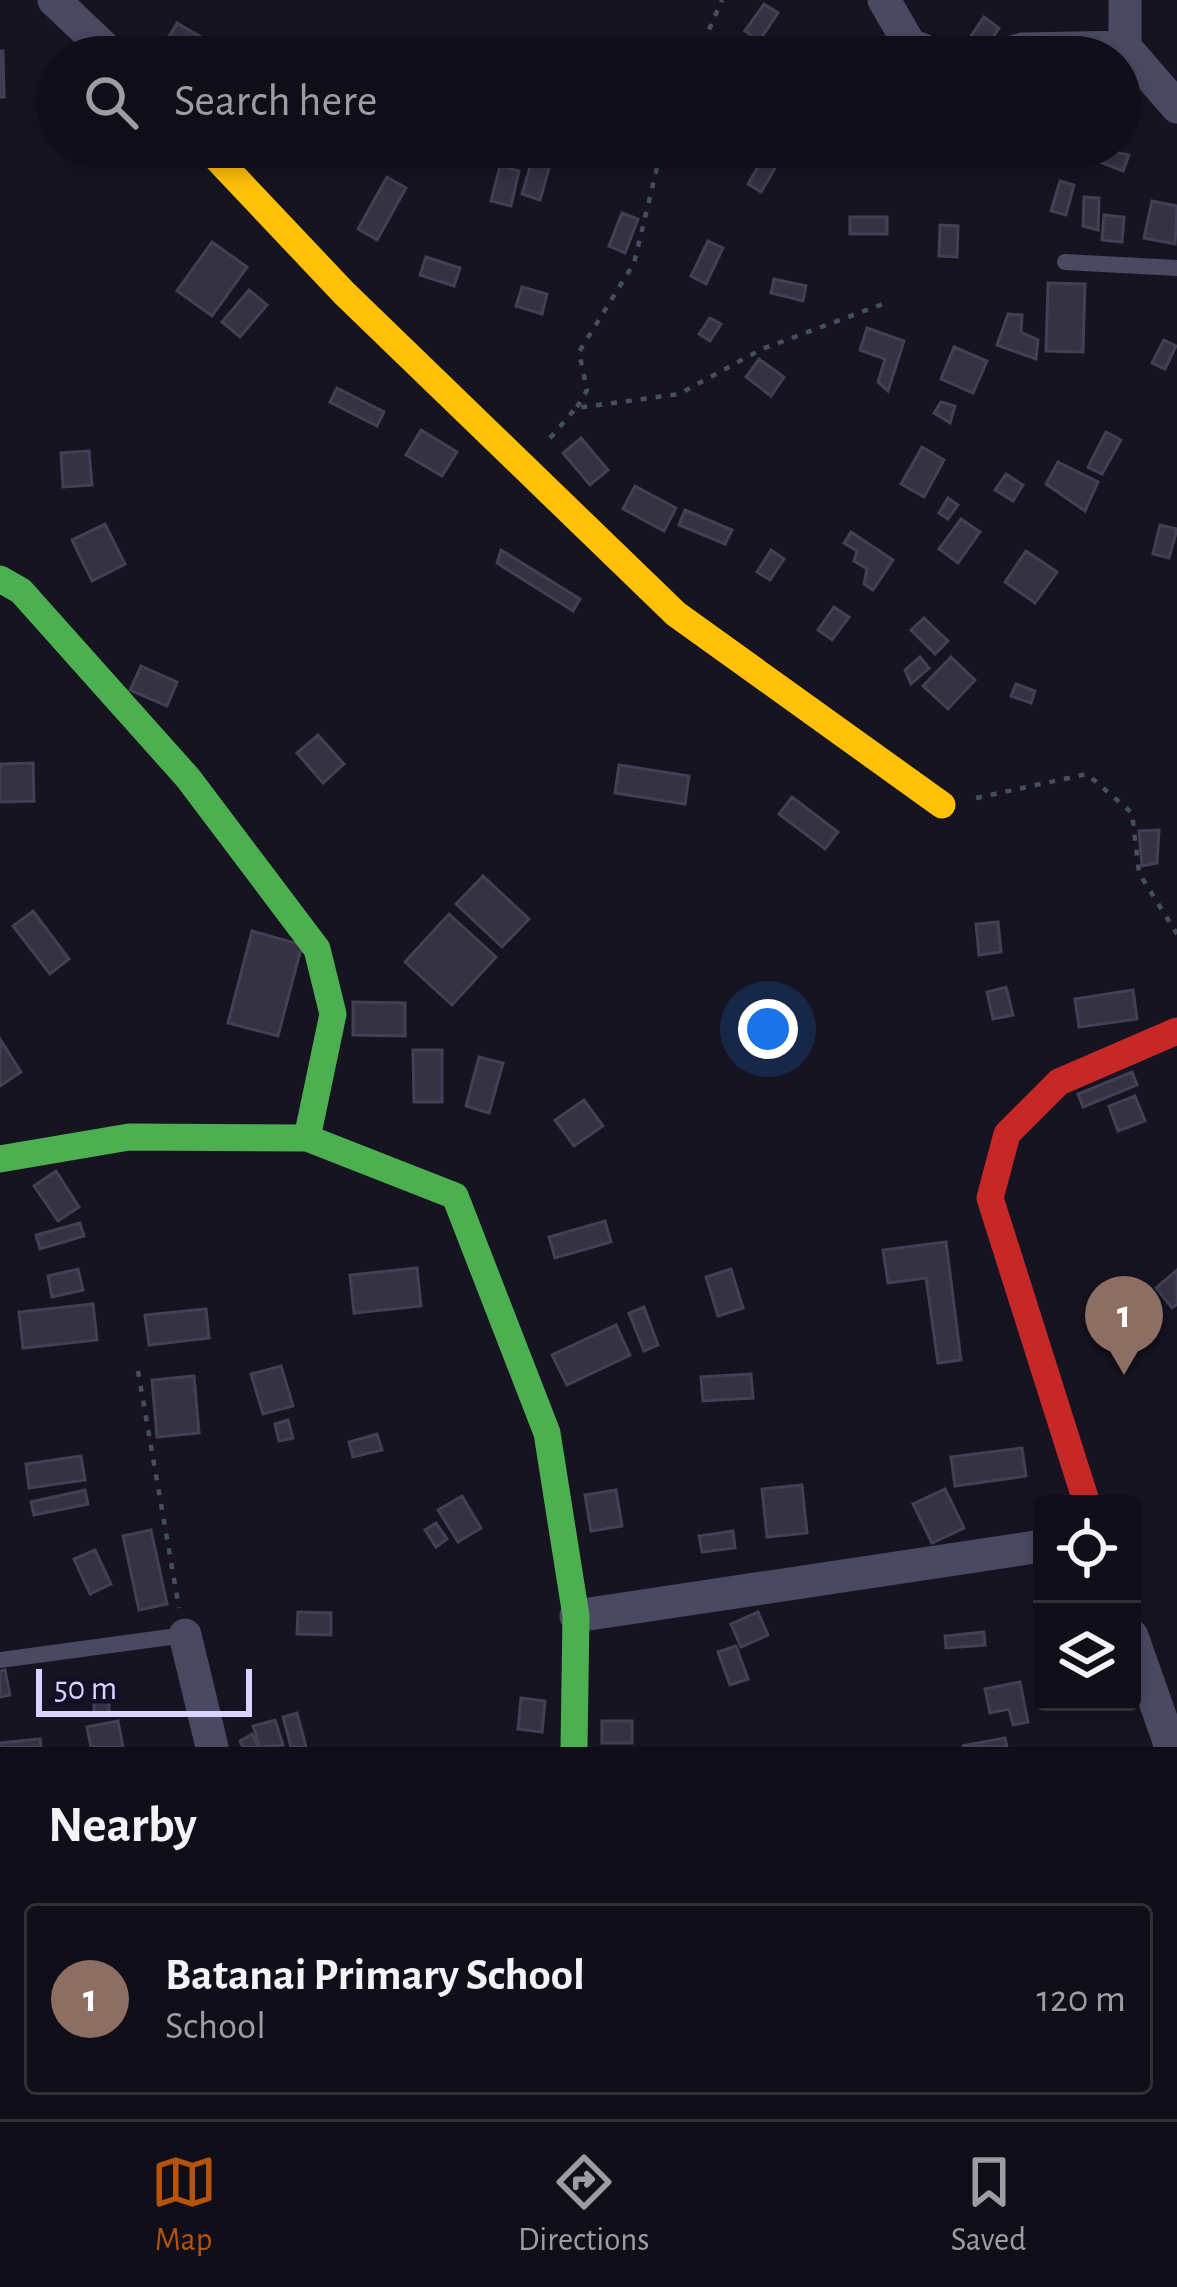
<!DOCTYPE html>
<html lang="en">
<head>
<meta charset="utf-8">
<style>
  body { margin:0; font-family:"Alegreya Sans",sans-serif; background:#191822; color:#f1f3f6 }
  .controls { position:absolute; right:36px; bottom:36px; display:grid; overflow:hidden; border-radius:12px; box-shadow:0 6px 18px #0003 }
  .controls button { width:108px; height:108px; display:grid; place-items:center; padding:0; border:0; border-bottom:3px solid #302f38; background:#100f19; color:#f1f3f6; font:60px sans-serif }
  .scale { position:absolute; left:36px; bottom:30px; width:216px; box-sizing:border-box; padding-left:12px; border:6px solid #d9d4ff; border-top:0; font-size:33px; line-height:42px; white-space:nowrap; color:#d9d4ff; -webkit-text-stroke:9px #130f26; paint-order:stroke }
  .you { position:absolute; left:768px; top:1029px; width:42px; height:42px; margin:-30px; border:9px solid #fff; border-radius:50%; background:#1a73e8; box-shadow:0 0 0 18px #1a73e833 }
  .badge { display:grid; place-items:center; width:78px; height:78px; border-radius:50%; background:#b45309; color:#fff; font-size:39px; font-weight:700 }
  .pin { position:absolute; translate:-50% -99px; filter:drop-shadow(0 3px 6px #0008) }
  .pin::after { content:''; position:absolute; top:63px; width:42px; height:36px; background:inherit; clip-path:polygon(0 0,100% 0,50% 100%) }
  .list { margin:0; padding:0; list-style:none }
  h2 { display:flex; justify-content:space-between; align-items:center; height:156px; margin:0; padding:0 48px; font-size:51px }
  h2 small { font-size:39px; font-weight:400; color:#9c9ca2 }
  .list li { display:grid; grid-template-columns:78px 1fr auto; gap:36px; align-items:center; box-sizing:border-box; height:192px; margin:0 24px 24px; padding:0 24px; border:3px solid #302f38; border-radius:12px }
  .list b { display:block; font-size:45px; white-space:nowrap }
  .list p { margin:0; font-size:39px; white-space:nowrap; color:#9c9ca2 }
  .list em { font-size:39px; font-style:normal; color:#9c9ca2 }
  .icon { flex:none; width:66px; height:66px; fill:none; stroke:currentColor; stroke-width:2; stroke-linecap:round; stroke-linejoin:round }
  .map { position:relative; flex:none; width:1177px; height:1747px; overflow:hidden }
  .search { position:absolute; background:#100f19; box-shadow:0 6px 18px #0003; left:36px; right:36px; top:36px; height:132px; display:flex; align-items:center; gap:30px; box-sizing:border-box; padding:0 42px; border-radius:66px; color:#9c9ca2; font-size:45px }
  .sheet { height:372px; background:#100f19 }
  nav { display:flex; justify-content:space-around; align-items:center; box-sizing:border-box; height:168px; border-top:3px solid #302f38; background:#100f19; font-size:33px; color:#9c9ca2 }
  nav a { display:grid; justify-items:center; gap:6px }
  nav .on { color:#b45309 }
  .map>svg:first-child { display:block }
  .building { fill:#343243; stroke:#433f54; stroke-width:3 }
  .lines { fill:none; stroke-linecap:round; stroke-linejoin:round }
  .path { stroke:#44505f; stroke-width:4.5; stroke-dasharray:6 9; stroke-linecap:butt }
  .lane { stroke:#4a4962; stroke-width:16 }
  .street { stroke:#4a4962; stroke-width:33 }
  .fast { stroke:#4caf50; stroke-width:27 }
  .slow { stroke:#ffc107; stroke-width:27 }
  .jam { stroke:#c62828; stroke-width:27 }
</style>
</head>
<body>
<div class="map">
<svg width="1177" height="1747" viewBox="0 0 1177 1747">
  <rect width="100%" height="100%" fill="#161421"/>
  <path class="building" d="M764 4 778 13 759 41 745 31Z
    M984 17 999 28 983 52 967 42Z
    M177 23 201 37 190 57H157Z
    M785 48 812 56V57H782Z
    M0 51H3L4 97H0Z
    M754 147 784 153 761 192 748 184 763 158 751 152Z
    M1091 147 1129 155 1123 171 1087 157Z
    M534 153 552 158 540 200 522 194Z
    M500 166 519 171 511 206 491 201Z
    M387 177 406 188 377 240 358 229Z
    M1060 181 1074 185 1066 215 1051 211Z
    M1084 197 1099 198 1098 230 1083 226Z
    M1152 201 1177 206 1175 244 1144 238Z
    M622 213 638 219 625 253 609 246Z
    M1104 215 1124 217 1122 242 1102 240Z
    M850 217H887V234H850Z
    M940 225 958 226 957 257 939 256Z
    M708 241 723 248 706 284 691 276Z
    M212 242 247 267 212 316 177 291Z
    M426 257 460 268 454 286 420 275Z
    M774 279 806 286 803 301 771 293Z
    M1048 283 1085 284 1083 352 1046 351Z
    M522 287 547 294 542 314 516 306Z
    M249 290 267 305 240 337 222 322Z
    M1008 314 1022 315 1021 332 1038 340 1036 359 997 345Z
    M710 318 721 324 710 341 699 334Z
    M867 328 904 341 888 391 878 382 885 359 860 350Z
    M1164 340 1176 346 1165 369 1152 363Z
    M954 347 987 361 973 393 941 379Z
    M759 359 784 377 771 396 746 377Z
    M337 388 384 412 377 426 330 402Z
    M941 402 955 406 950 423 934 413Z
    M421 430 457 452 442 476 406 455Z
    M1106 432 1121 440 1102 474 1088 467Z
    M581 438 608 470 590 485 563 453Z
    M922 447 944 460 924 497 901 484Z
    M89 451 92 485 63 487 61 453Z
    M1058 462 1098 482 1085 511 1046 484Z
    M1006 474 1023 485 1013 501 995 490Z
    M635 486 676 508 664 531 623 509Z
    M948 498 958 505 948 519 939 513Z
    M685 510 732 530 725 544 679 525Z
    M961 519 980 532 958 563 939 549Z
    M105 524 125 564 92 581 72 540Z
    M1160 525 1177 529 1169 558 1153 554Z
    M851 532 893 560 873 590 864 584 867 569 854 561 857 551 844 543Z
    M501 550 580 599 573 611 497 563Z
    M771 550 784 559 770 580 757 572Z
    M1026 551 1057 572 1035 603 1005 582Z
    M834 607 849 617 832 640 818 630Z
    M924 618 948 641 935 654 911 630Z
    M920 657 929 668 911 684 905 670Z
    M951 657 975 680 948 709 923 686Z
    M141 666 177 682 167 706 130 690Z
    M1016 684 1035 691 1031 703 1011 696Z
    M318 735 344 764 323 783 297 753Z
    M33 763 34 801 0 802V764Z
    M619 765 689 776 685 804 615 793Z
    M792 797 838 832 825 849 779 814Z
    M1159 830 1157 863 1142 866 1139 831Z
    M483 876 529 919 502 947 456 904Z
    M33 911 69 959 50 974 13 926Z
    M449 914 496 957 452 1005 405 962Z
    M998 922 1001 952 979 955 976 924Z
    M252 931 302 945 278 1036 228 1023Z
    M1006 987 1013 1015 993 1019 987 992Z
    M1133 990 1137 1019 1079 1027 1075 999Z
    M353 1002 405 1003V1036L353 1035Z
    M0 1039 21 1072 0 1086Z
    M413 1050H442V1102H414Z
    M479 1057 503 1063 489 1113 466 1106Z
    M1132 1072 1137 1085 1083 1107 1078 1094Z
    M1135 1096 1145 1121 1118 1131 1109 1106Z
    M584 1100 603 1126 574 1146 555 1120Z
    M56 1171 79 1207 58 1221 34 1186Z
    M605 1221 611 1242 555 1258 549 1237Z
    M80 1223 84 1236 40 1249 36 1235Z
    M946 1242 961 1360 938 1363 926 1278 888 1283 883 1250Z
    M417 1268 421 1306 354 1313 350 1275Z
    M78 1269 83 1290 52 1297 48 1276Z
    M731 1269 743 1308 718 1316 706 1277Z
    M1177 1270V1304L1172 1308 1156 1288Z
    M93 1304 97 1340 23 1348 19 1312Z
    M644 1307 658 1345 644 1351 629 1313Z
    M206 1309 209 1338 149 1345 145 1315Z
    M616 1325 630 1355 567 1385 552 1355Z
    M281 1366 293 1406 263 1414 251 1374Z
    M751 1374 753 1398 703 1401 701 1377Z
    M194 1376 199 1433 157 1437 152 1380Z
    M288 1420 293 1438 279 1441 275 1424Z
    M377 1434 382 1450 353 1457 349 1442Z
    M1022 1448 1026 1476 955 1486 951 1457Z
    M81 1456 85 1480 29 1488 26 1464Z
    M802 1485 807 1533 767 1537 762 1489Z
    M945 1489 964 1528 932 1543 913 1504Z
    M85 1490 88 1504 34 1515 31 1502Z
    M616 1490 622 1526 591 1531 585 1495Z
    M462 1496 481 1528 458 1542 438 1510Z
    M436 1523 447 1539 436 1547 425 1530Z
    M151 1530 167 1604 139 1610 123 1536Z
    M733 1531 735 1548 702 1552 699 1536Z
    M95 1550 111 1584 90 1594 74 1559Z
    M298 1612 331 1613V1635L297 1634Z
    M758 1612 768 1635 741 1647 731 1624Z
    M984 1632 985 1645 946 1648 945 1636Z
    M736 1646 748 1679 730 1685 718 1652Z
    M5 1670 10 1695 0 1697V1671Z
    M1020 1682 1028 1722 1013 1725 1009 1709 990 1713 985 1689Z
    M94 1698H109V1714H94Z
    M521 1698 545 1701 542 1732 518 1729Z
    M297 1713 306 1747H291L283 1717Z
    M275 1720 283 1745 260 1747 253 1726Z
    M118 1721 123 1747H91L87 1727Z
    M602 1721H632V1743H602Z
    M252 1734 259 1747H243L240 1741Z
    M1005 1738 1007 1747 962 1746Z
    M40 1739 41 1747H0V1743Z"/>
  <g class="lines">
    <path class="path" d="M697 57 722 0
      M577 407 587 390 579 352 634 263 662 147
      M550 438 576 408 679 394 762 349 883 304
      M976 798 1087 774 1132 813 1139 873 1177 934
      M138 1371 179 1608"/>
    <path class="lane" d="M1065 262 1177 268
      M0 1660 185 1635"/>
    <path class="street" d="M54 0 114 57
      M884 0 910 45 941 57
      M1125 0V47L1177 107
      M994 57 1022 49 1125 47
      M576 1616 1042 1546
      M185 1635 212 1747
      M1132 1636 1171 1747"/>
    <path class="fast" d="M0 579 21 591 188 778 317 949 333 1014 307 1138
      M0 1159 129 1137 307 1138 455 1196 547 1433 576 1616 574 1747"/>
    <path class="slow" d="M206 147 344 293 676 614 942 805"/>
    <path class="jam" d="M1087 1504 990 1198 1007 1134 1059 1082 1177 1031"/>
  </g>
</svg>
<div class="controls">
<button><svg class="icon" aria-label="locate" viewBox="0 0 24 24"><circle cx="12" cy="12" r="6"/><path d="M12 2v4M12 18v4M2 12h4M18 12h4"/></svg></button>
<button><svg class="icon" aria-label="layers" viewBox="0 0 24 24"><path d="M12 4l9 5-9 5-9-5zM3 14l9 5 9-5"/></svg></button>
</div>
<div class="scale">50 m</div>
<div class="you"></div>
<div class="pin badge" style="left:1124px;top:1375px;background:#8d6e63">1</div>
<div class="search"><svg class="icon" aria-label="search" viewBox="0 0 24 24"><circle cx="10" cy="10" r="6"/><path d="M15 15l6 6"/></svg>Search here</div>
</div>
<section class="sheet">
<h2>Nearby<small></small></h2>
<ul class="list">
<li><span class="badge" style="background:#8d6e63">1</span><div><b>Batanai Primary School</b><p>School</p></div><em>120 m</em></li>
</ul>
</section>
<nav>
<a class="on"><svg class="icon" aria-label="map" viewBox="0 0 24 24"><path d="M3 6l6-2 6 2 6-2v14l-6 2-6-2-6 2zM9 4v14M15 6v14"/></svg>Map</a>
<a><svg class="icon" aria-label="directions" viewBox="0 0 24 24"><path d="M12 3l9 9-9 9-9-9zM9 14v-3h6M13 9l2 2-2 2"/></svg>Directions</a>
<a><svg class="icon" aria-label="saved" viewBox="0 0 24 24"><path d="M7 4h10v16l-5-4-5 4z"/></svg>Saved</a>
</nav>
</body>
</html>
